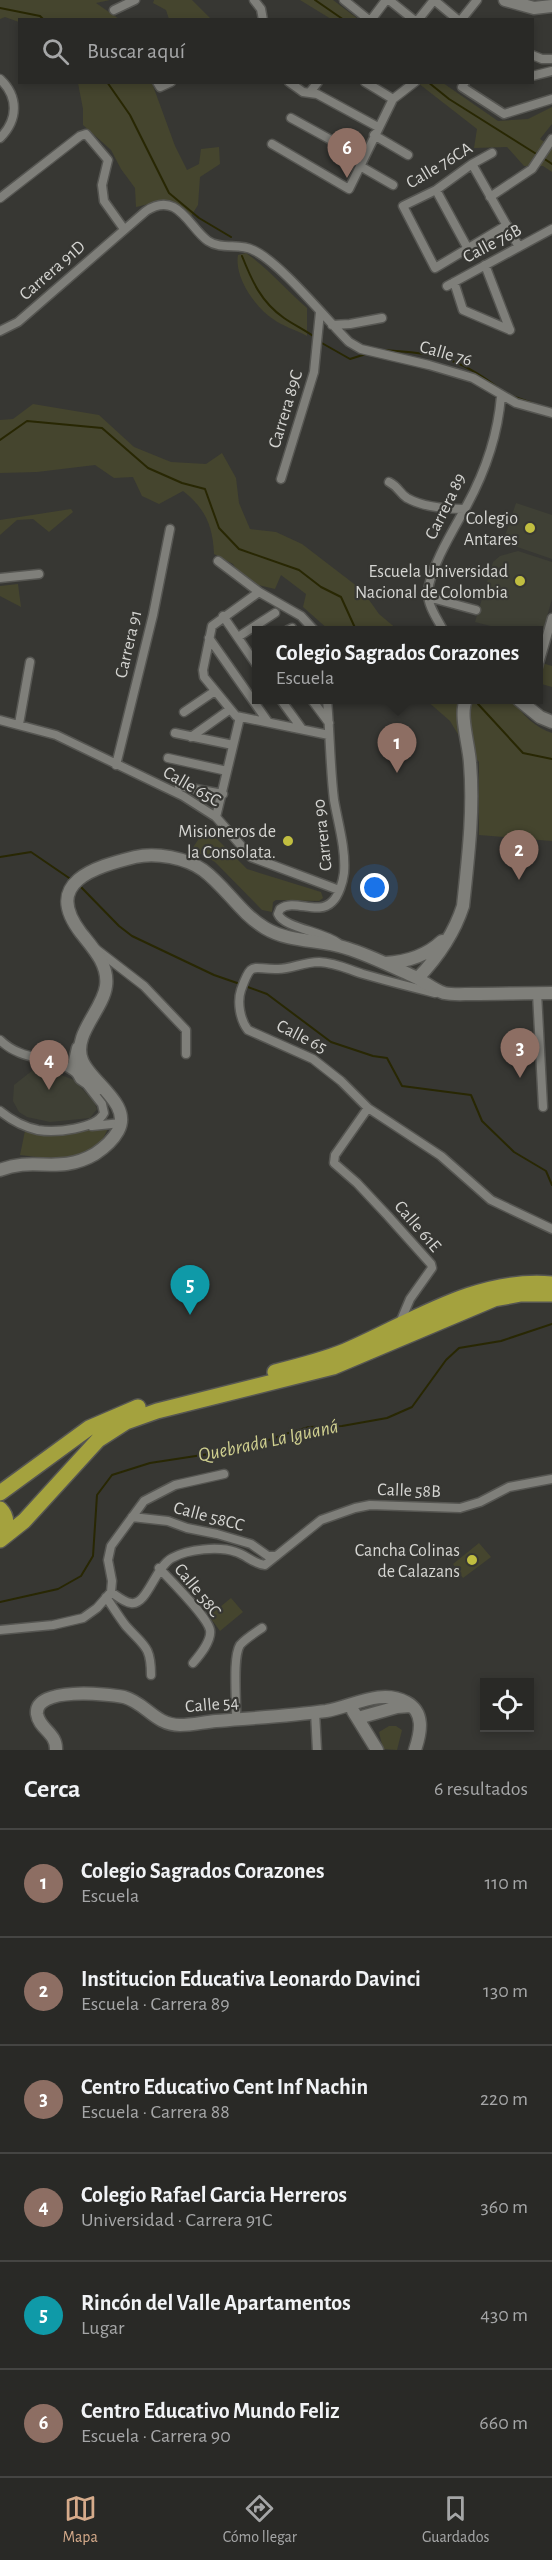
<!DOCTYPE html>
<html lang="es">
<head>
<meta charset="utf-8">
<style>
  body { margin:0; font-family:"Alegreya Sans",sans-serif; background:#353532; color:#f1f3f6 }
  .controls { position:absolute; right:18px; bottom:18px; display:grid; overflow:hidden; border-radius:0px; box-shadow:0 3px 9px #0003 }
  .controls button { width:54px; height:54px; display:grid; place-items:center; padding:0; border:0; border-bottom:2px solid #454543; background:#292926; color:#f1f3f6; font:30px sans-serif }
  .you { position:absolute; left:375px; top:888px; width:21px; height:21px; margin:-15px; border:4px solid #fff; border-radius:50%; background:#1a73e8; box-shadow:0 0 0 9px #1a73e833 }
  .badge { display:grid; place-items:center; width:39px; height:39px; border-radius:50%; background:#d6ab8b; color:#fff; font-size:20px; font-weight:700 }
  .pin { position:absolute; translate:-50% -50px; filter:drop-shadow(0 2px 3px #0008) }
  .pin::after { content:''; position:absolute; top:32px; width:21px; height:18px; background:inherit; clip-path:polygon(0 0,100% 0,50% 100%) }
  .popup { position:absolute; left:252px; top:626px; width:291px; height:78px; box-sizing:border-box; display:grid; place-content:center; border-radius:0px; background:#292926; filter:drop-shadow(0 2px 4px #0005); font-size:20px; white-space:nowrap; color:#a5a6a7 }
  .popup b { font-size:22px; color:#f1f3f6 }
  .popup::after { content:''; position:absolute; left:50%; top:100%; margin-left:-12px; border:12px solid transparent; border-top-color:#292926 }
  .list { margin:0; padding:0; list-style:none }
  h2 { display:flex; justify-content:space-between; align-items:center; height:78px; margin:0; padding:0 24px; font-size:26px }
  h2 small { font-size:20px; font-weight:400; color:#a5a6a7 }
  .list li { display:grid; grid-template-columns:39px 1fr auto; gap:18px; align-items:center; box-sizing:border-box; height:108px; padding:0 24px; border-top:2px solid #454543 }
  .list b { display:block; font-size:22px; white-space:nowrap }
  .list p { margin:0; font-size:20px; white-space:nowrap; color:#a5a6a7 }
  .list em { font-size:20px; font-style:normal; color:#a5a6a7 }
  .icon { flex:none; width:33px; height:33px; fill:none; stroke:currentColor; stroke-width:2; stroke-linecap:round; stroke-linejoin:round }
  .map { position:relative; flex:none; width:552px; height:1750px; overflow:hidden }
  .search { position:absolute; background:#292926; box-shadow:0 3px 9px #0003; left:18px; right:18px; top:18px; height:66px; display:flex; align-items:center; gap:15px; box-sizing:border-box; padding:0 21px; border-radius:0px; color:#a5a6a7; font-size:22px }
  .sheet { height:726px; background:#292926 }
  nav { display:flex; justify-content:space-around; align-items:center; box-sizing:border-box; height:84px; border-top:2px solid #454543; background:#292926; font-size:16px; color:#a5a6a7 }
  nav a { display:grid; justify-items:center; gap:3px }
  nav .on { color:#d6ab8b }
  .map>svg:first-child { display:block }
  .built { fill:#3f4035 }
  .green { fill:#45452e }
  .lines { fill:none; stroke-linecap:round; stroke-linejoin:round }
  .stream { stroke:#282703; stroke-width:2 }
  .street-casing { stroke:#565652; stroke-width:11 }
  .secondary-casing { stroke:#565652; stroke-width:15 }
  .highway-casing { stroke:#565652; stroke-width:18 }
  .street { stroke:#7f7f7a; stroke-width:8 }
  .secondary { stroke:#7f7f7a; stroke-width:12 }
  .highway { stroke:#a4a23e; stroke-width:15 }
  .poi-dot { fill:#c1be40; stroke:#373733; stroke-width:2 }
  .labels { text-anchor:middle; stroke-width:4.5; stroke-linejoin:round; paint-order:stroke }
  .street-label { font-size:18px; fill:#d5d5d2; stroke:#373733 }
  .poi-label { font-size:18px; fill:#d5d5d2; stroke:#373733; text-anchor:end }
  .water-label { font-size:20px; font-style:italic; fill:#d0d090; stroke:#373733 }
</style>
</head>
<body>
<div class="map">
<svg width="552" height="1750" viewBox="0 0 552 1750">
  <rect width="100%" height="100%" fill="#373733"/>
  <path class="built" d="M516 503 552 515V559L503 542Z
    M518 551 552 562V599L540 641 538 630H506L475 622 493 562 500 556Z
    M38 1066 74 1080 94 1102 97 1109 90 1118 50 1122 27 1117 19 1112 13 1101 14 1085Z"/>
  <path class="green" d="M0 0H110L96 3 119 19 20 20 19 22 5 17 0 19Z
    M154 0H192L211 19H169L166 10 153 3Z
    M300 0H333L358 19H331Z
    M78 83H152L175 146 187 170 199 164 201 149 219 147 220 164 200 177 198 205 191 216C170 199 161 201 136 207L135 188 121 169 111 150 83 125V109Z
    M418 83H443L498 121 528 119 552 107V124L540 139 552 147V172L543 166H524L507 147 474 148 477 129Z
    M246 253C269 269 286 290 307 308V336C296 330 282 326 273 319 255 307 234 277 238 255Z
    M33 404 99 415 134 447 171 462 206 464 222 453 236 478 239 503 250 529 276 532 302 544 362 590 379 614 398 630H329L303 607 306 594 281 575 275 589 245 582 233 564 214 554C213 526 205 508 183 491L159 504 142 496 133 477 114 478 95 465 37 472 0 473V420L13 419Z
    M71 509 73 512 49 532 33 519 17 520 0 535V520Z
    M18 584 21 607 0 596V586Z
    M542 663 552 666V687L538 683Z
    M426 700H513C521 714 536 728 552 733V841L479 835V762L462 741 450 721Z
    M206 828 247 869 321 892 323 898 319 901 276 900 273 902 272 912 262 910 215 862 192 849Z
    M109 1127C106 1132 103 1140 99 1144 78 1163 46 1158 20 1155L25 1131 53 1134Z
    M479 1543 491 1557 463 1578 453 1564Z
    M231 1598 243 1612 220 1631 209 1616Z
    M389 1726H396L402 1730 397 1750 383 1749 379 1732Z"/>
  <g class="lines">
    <path class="stream" d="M315 0 344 20
      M0 8 40 16 44 20
      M107 82 130 115 169 193 199 218 231 237
      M428 82 449 99 538 155
      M543 158 552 164
      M242 256C252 281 261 302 284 318 294 325 305 330 316 338
      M320 342 350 359 366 354
      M383 350C433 353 456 356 497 387
      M509 395 532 403
      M0 440 27 421 102 428 148 468 182 483 205 489 219 528 239 549 299 570 321 587 341 597 356 630
      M478 704 523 753 552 759
      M0 857 31 852 72 880
      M79 885 119 926 132 936 214 975 240 984
      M245 986 267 994 331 1042 373 1056 387 1058 402 1086 471 1095 482 1121 514 1152 546 1171 552 1185
      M0 1602 58 1589 81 1576 93 1556 97 1495 112 1475 150 1463 248 1448 282 1435 309 1427 342 1426 387 1418 412 1407 446 1360 459 1348 501 1341 552 1324"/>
    <g class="street-casing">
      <path id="street" d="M254 0 261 9 263 20
        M344 0 369 20
        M389 0 414 20
        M114 10 135 0
        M371 20 386 0
        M418 20 434 0 458 20
        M461 20 477 0
        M532 55 542 59H552
        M532 76 552 71
        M0 79C19 97 18 120 0 138
        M157 82 160 87 171 82
        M289 82 303 92 317 94 378 127
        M365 82 393 99
        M465 82 462 87 504 114 552 99
        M310 92 318 82
        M291 118 364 158
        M374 135 408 155
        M272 144 349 189 393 99 415 82
        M492 153 472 164 436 190 403 206 435 268 507 225
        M472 164 519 247
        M360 166 393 185
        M436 190 467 247
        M490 197 532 169 552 139
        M0 198 80 136 86 134 108 160 102 185 104 201 124 229
        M485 265 510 330
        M454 282 463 310 510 330
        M447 286 552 229
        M332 325 350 324 382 318
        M0 331 18 322 146 211C178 190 189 228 208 241 221 250 240 243 253 250 280 262 326 319 349 342L361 349 429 365 473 378 516 403 552 413
        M281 479 314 372 320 312
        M389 482C399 487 399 493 407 498 423 507 447 509 465 509
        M218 561 259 592 301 616 314 630
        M0 578 39 574
        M259 592 212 626 203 670 204 677 236 716 329 735
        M428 597 476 610
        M223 616 256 664
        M288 630 292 628
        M443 630C438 620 427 605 428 592 430 567 455 527 467 505 486 470 498 434 501 396
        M238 637 275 613
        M209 638 268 722
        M538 667 552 618
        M281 700 302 729
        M312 700 329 723
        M327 700C330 733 330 767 334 800 338 823 346 849 344 873 343 881 339 896 332 902 318 916 294 898 280 909L278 914C284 928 322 931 338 943
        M184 712 215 691
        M0 720 56 735 183 796 216 817 251 857 339 890
        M19 724 30 662
        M175 733 233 745
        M191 737 229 710
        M168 758 227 771
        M116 765 153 615 170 529
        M179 786 223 794
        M216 817 240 717
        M96 949 144 986 186 1030V1054
        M435 993C411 987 387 981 363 974 347 969 337 963 319 962 303 962 292 969 278 969 252 970 252 959 241 990 237 1002 240 1020 248 1030L313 1059 341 1081 368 1108 441 1156 491 1200 552 1229
        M537 993 543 1107
        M0 1040C23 1063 55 1055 77 1074
        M368 1108 335 1155 334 1163 357 1183 388 1216 431 1264 432 1268 410 1299 399 1325
        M0 1111C11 1120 24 1127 38 1130 55 1133 96 1129 104 1113L102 1104 88 1086
        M92 1126 121 1123
        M132 1517 168 1521 187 1528 217 1534 251 1544 268 1556H275
        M159 1568C171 1581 207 1616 210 1630 212 1641 199 1656 193 1663
        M111 1592C117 1596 124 1602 131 1603 147 1606 155 1567 172 1558 188 1549 219 1546 236 1552 246 1555 254 1564 265 1565L321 1520 355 1508 370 1505 460 1508 480 1502 509 1487 552 1479
        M106 1597C113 1607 119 1617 126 1626 144 1646 151 1646 151 1675
        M0 1630 53 1625 83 1618 97 1608 111 1592 112 1581 108 1560 111 1546 144 1501 175 1485 224 1474
        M315 1712 317 1750
        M236 1720C237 1702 232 1658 240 1645 246 1638 255 1633 262 1628"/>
    </g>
    <g class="secondary-casing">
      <path id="secondary" d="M505 0 534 8 552 6
        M519 700 540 717 552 722
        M385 963C407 962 426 956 442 941
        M418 978C438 957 454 934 463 906 468 859 474 811 470 763 469 745 459 714 466 700
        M78 1048 74 1065 81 1078 97 1089
        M0 1170C34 1156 59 1175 95 1154 104 1148 113 1140 118 1131 133 1104 90 1082 82 1060 72 1035 103 1010 106 986 109 965 93 948 81 933 42 882 95 867 135 857 156 852 186 858 203 870 226 887 240 913 265 928 290 943 319 939 346 948 369 955 393 967 415 977 425 982 434 990 444 993 453 995 463 994 472 994 499 994 525 993 552 993
        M353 1711 377 1750
        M358 1718 397 1707 410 1706
        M56 1750C57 1733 39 1729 37 1714 34 1686 108 1694 124 1697 146 1703 155 1725 180 1725 192 1725 204 1722 216 1721 253 1718 289 1716 326 1711 351 1707 381 1688 406 1702 425 1712 421 1732 415 1750"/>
    </g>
    <g class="highway-casing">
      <path id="highway" d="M275 1372C299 1366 323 1360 345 1351 412 1322 477 1277 552 1284
        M0 1493 89 1428 138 1407
        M0 1509C6 1515 7 1520 5 1528L0 1531
        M0 1540 24 1521 98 1440 126 1422 157 1411 333 1367 494 1299 521 1294H552"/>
    </g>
    <use href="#street" class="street"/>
    <use href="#secondary" class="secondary"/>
    <use href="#highway" class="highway"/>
  </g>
  <g class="poi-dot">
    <circle cx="530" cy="528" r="6"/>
    <circle cx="520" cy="581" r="6"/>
    <circle cx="288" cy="841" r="6"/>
    <circle cx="472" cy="1560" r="6"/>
  </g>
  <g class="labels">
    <g class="street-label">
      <text transform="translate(439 165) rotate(-31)" y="6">Calle 76CA</text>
      <text transform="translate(492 243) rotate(-28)" y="6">Calle 76B</text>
      <text transform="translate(52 270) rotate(-41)" y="6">Carrera 91D</text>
      <text transform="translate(446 353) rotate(16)" y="6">Calle 76</text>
      <text transform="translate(285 409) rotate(-73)" y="6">Carrera 89C</text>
      <text transform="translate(445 506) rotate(-64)" y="6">Carrera 89</text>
      <text transform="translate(128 644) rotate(-77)" y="6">Carrera 91</text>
      <text transform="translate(192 786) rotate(30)" y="6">Calle 65C</text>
      <text transform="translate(322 835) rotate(-96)" y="6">Carrera 90</text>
      <text transform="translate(302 1036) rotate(27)" y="6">Calle 65</text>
      <text transform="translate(418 1226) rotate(49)" y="6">Calle 61E</text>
      <text transform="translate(409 1490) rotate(2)" y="6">Calle 58B</text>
      <text transform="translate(209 1516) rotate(15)" y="6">Calle 58CC</text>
      <text transform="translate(198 1590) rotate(51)" y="6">Calle 58C</text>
      <text transform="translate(212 1704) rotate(-5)" y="6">Calle 54</text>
    </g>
    <g class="poi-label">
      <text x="518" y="524">Colegio<tspan x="518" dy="21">Antares</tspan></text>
      <text x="508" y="577">Escuela Universidad<tspan x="508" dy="21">Nacional de Colombia</tspan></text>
      <text x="276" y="837">Misioneros de<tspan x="276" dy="21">la Consolata.</tspan></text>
      <text x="460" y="1556">Cancha Colinas<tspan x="460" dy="21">de Calazans</tspan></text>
    </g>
    <g class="water-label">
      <text transform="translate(268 1440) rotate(-12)" y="7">Quebrada La Iguaná</text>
    </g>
  </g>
</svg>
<div class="controls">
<button><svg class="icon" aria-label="locate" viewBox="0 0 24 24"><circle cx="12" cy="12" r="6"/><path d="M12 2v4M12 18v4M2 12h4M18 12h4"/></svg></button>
</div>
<div class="you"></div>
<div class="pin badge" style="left:397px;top:773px;background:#8d6e63">1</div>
<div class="popup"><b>Colegio Sagrados Corazones</b>Escuela</div>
<div class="pin badge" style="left:519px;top:880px;background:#8d6e63">2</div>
<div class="pin badge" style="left:520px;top:1078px;background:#8d6e63">3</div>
<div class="pin badge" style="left:49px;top:1090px;background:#8d6e63">4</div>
<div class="pin badge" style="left:190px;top:1315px;background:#0f9aa8">5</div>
<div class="pin badge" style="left:347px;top:178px;background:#8d6e63">6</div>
<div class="search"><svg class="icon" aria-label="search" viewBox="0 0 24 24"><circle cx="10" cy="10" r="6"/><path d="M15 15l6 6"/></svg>Buscar aquí</div>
</div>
<section class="sheet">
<h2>Cerca<small>6 resultados</small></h2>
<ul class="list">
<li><span class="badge" style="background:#8d6e63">1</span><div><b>Colegio Sagrados Corazones</b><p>Escuela</p></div><em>110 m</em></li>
<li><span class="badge" style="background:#8d6e63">2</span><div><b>Institucion Educativa Leonardo Davinci</b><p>Escuela · Carrera 89</p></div><em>130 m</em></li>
<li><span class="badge" style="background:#8d6e63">3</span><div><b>Centro Educativo Cent Inf Nachin</b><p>Escuela · Carrera 88</p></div><em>220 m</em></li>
<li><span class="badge" style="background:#8d6e63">4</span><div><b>Colegio Rafael Garcia Herreros</b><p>Universidad · Carrera 91C</p></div><em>360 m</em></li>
<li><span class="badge" style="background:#0f9aa8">5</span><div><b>Rincón del Valle Apartamentos</b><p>Lugar</p></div><em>430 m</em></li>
<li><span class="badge" style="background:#8d6e63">6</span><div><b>Centro Educativo Mundo Feliz</b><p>Escuela · Carrera 90</p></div><em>660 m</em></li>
</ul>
</section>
<nav>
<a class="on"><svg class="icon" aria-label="map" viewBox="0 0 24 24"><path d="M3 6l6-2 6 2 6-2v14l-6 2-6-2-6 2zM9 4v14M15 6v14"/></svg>Mapa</a>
<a><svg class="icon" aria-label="directions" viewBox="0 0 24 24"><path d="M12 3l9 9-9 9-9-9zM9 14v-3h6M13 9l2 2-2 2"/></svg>Cómo llegar</a>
<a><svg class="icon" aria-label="saved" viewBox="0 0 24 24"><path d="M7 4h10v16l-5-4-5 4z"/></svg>Guardados</a>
</nav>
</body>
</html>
